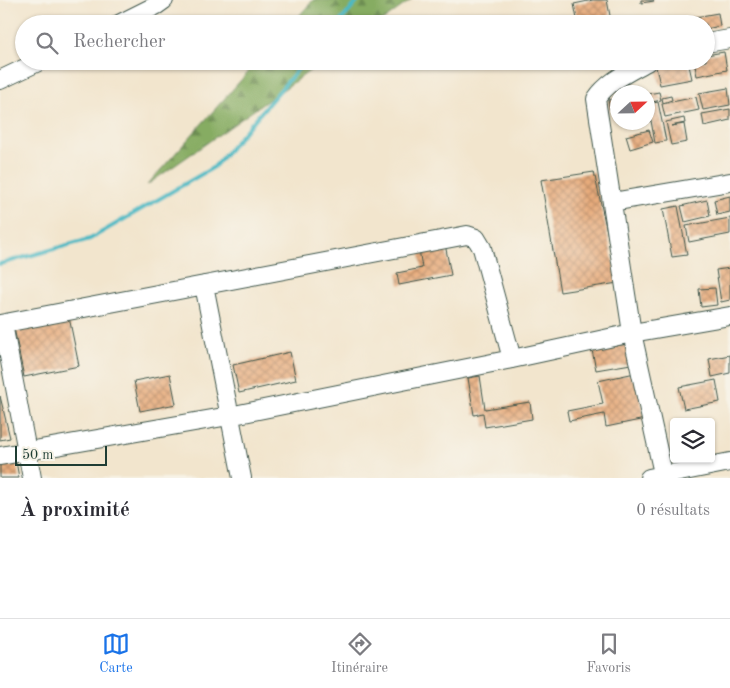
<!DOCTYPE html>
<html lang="fr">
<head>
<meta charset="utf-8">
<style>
  body { margin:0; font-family:"Old Standard TT",serif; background:#f2f2f3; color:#2b2b33 }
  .controls { position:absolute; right:15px; bottom:15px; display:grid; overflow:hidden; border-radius:5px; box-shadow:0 1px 4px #0004 }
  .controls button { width:45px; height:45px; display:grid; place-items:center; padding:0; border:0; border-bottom:1px solid #e1e1e2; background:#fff; color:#2b2b33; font:25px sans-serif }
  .compass { position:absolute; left:610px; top:85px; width:45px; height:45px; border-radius:50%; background:#fff; box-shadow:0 1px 4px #0004; rotate:68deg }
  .scale { position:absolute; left:15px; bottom:12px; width:92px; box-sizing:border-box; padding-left:5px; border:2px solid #1f3d34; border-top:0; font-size:14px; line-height:18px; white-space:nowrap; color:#1f3d34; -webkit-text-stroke:4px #f7f3e8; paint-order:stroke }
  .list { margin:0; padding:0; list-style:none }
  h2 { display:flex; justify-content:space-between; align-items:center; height:65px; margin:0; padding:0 20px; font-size:21px }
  h2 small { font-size:16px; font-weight:400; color:#7c7c81 }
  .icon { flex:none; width:28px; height:28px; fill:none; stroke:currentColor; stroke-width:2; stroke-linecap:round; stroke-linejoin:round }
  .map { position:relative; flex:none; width:730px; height:478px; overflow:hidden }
  .search { position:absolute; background:#fff; box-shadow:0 1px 4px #0004; left:15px; right:15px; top:15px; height:55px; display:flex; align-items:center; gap:12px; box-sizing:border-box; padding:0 18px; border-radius:28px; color:#7c7c81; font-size:19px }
  .sheet { height:140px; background:#fff }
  nav { display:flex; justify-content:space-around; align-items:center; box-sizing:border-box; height:70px; border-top:1px solid #e1e1e2; background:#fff; font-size:14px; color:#7c7c81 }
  nav a { display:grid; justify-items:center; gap:2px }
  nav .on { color:#1a73e8 }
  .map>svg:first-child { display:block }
  .forest { fill:url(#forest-firs); stroke:#52744b }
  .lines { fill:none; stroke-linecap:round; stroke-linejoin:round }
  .stream { stroke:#4bb9c4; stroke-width:4 }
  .building { fill:url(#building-cross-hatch) }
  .minor-casing { stroke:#3f564b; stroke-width:20 }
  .minor { stroke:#fff; stroke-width:18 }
</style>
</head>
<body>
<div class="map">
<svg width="730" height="478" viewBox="0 0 730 478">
  <defs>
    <pattern id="forest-firs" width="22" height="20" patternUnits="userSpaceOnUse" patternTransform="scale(1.25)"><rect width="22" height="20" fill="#86ac62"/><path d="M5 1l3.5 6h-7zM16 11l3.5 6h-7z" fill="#6d8d52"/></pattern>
    <pattern id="building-cross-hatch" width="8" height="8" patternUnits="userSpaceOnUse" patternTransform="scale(1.25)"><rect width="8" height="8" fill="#e7ab7b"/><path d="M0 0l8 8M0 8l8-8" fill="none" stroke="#bb8c66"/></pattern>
  </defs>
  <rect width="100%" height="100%" fill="#f7f3e8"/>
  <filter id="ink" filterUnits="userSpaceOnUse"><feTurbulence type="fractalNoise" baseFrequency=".02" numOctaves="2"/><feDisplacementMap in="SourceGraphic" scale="10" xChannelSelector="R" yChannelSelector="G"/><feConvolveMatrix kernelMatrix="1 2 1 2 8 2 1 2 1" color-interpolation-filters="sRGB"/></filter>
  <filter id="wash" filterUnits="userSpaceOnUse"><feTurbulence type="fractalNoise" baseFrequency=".0096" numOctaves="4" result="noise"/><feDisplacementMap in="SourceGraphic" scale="20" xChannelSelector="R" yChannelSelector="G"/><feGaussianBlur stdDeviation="1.12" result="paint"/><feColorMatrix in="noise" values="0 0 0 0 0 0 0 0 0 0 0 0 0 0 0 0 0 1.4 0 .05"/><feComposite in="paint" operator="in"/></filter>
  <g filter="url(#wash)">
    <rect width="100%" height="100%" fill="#f2e5cd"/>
    <path class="forest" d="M313 0H411L378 24H292Z
      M258 61H324L147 185Z"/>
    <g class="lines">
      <path class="stream" d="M338 24 359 0
        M0 264 90 239 214 167 305 61"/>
    </g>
    <g id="blocks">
      <path class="building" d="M593 0H607L611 21 595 24H578L574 4Z
        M641 0H654V1L641 3Z
        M718 13 720 26 706 29V24H685L684 19Z
        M724 52 727 70 697 76 694 61H706V55Z
        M688 61 692 79 660 85 656 67Z
        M728 88 730 105 703 110 699 93Z
        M659 92 661 100 648 103V94Z
        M671 96 672 100 663 103 662 98Z
        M696 97 699 110 665 117 662 104Z
        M618 99V108L610 109 608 100Z
        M658 102 666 141 655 143 648 104Z
        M730 109V120L704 126 702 114Z
        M684 118 685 123 671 126 684 124 687 142 671 145 666 122Z
        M649 130 653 142 630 149 626 136Z
        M594 172 618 283 560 292 541 180Z
        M730 196V212L717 215 714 200Z
        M707 200 710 216 685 222 681 206Z
        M678 206 687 255 672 257 663 209Z
        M730 218V234L689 242 686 226Z
        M445 244 451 275 399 285 397 273 422 268 419 249Z
        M730 268V300L721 302 716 270Z
        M715 288 717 305 701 307 699 289Z
        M69 317 79 366 24 377 14 328Z
        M627 344 631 364 596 370 592 350Z
        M290 352 296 380 239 393 233 365Z
        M730 355V373L712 377 709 359Z
        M635 373 645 419 606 427 604 414 569 421 567 411 603 404 598 381Z
        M170 374 176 404 140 411 134 381Z
        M480 376 485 409 530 402 532 419 485 427 483 413 474 415 468 378Z
        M716 380 720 402 684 409 679 387Z
        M0 396 10 438 0 440Z
        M16 461 19 478H0V465Z"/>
    </g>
  </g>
  <g filter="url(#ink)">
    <use href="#blocks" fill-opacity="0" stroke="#3f564b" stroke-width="1"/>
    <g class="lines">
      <g class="minor-casing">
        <path id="minor" d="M119 24 157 5 164 0
          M706 43 730 39
          M648 61C629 72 608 81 596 99L632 333 664 478
          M0 80 40 61
          M612 202 730 182
          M204 285 242 478
          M0 324 467 235 476 238 482 248 512 359
          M3 324 32 478
          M0 456 229 416 512 359 632 333 730 316
          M649 478 730 462"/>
      </g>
      <use href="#minor" class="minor"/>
    </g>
  </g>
</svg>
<div class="controls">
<button><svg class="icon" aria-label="layers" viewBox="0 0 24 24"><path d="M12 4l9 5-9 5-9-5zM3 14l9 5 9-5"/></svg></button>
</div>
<svg class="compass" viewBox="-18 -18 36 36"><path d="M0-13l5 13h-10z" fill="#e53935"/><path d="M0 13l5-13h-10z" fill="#7c7c81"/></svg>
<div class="scale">50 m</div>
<div class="search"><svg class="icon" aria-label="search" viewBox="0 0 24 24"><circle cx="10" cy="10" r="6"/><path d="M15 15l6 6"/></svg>Rechercher</div>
</div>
<section class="sheet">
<h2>À proximité<small>0 résultats</small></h2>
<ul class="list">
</ul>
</section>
<nav>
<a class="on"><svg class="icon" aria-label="map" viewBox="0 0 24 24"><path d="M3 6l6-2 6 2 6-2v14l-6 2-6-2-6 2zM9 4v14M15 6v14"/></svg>Carte</a>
<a><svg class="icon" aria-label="directions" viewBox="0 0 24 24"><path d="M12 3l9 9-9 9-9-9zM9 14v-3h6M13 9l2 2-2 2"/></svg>Itinéraire</a>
<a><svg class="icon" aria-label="saved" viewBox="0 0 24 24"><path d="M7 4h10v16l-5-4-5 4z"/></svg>Favoris</a>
</nav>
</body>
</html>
